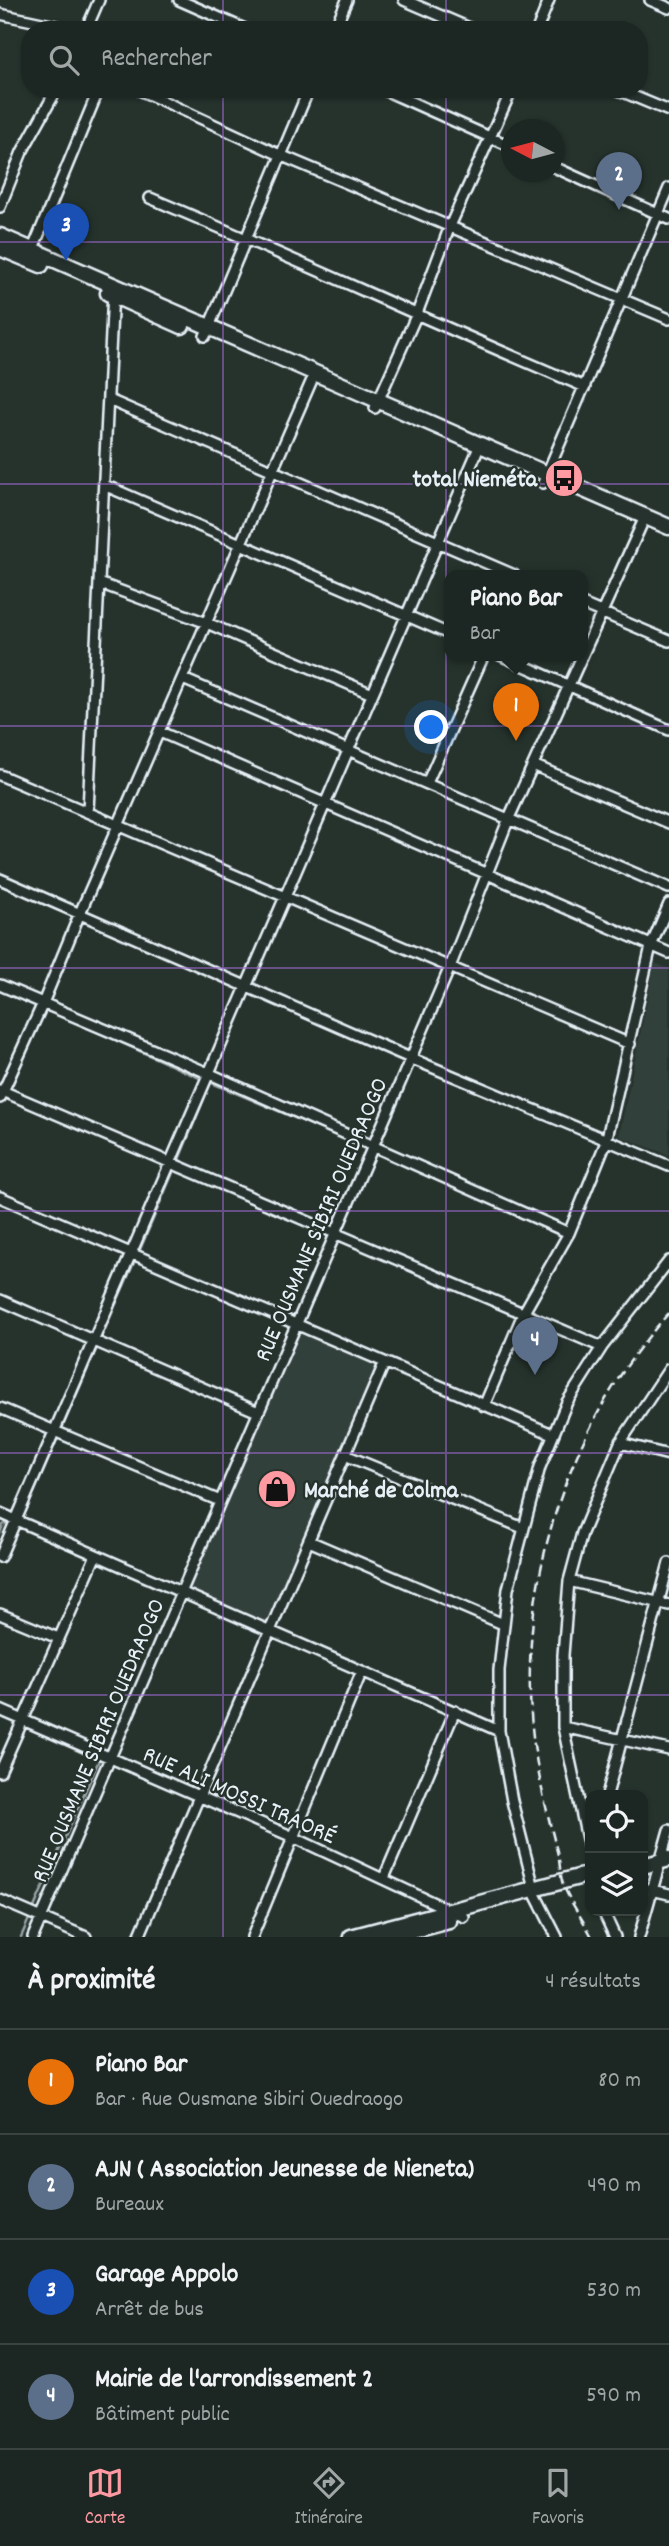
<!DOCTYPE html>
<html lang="fr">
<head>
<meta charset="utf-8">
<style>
  body { margin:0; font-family:Dekko,sans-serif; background:#29322f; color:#f1f3f6 }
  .controls { position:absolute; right:21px; bottom:21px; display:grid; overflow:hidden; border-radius:14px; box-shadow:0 2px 5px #0004 }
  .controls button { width:63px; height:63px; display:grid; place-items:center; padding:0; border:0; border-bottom:2px solid #3a4340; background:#1c2622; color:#f1f3f6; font:35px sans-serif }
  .compass { position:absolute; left:501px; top:119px; width:63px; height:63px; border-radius:50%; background:#1c2622; box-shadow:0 2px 5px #0004; rotate:276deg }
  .you { position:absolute; left:432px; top:728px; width:24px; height:24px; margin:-18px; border:5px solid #fff; border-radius:50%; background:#1a73e8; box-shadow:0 0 0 10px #1a73e833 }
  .badge { display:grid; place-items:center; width:46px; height:46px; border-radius:50%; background:#ff9aa2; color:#fff; font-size:23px; font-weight:700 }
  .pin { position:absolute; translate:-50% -58px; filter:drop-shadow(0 2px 4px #0008) }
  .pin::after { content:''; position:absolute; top:37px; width:24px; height:21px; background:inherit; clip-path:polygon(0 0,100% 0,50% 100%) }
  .popup { position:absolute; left:444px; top:570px; width:144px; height:91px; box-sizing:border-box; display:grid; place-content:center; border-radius:14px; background:#1c2622; filter:drop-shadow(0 2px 5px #0005); font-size:23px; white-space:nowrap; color:#a0a5a5 }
  .popup b { font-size:26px; color:#f1f3f6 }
  .popup::after { content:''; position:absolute; left:50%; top:100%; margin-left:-14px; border:14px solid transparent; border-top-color:#1c2622 }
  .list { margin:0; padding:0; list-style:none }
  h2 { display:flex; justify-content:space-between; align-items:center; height:91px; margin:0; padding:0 28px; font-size:30px }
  h2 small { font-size:23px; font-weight:400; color:#a0a5a5 }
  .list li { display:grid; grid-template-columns:46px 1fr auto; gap:21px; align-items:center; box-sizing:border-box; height:105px; padding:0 28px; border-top:2px solid #3a4340 }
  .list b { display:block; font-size:26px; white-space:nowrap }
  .list p { margin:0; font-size:23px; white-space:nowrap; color:#a0a5a5 }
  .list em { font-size:23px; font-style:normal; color:#a0a5a5 }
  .icon { flex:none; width:38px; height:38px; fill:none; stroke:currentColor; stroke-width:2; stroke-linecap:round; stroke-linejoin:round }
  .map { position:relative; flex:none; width:669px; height:1937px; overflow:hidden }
  .search { position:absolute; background:#1c2622; box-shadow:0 2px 5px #0004; left:21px; right:21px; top:21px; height:77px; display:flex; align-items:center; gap:18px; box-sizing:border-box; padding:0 24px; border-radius:28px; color:#a0a5a5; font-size:26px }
  .sheet { height:511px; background:#1c2622 }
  nav { display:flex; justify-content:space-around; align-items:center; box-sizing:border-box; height:98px; border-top:2px solid #3a4340; background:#1c2622; font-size:19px; color:#a0a5a5 }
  nav a { display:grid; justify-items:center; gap:4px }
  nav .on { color:#ff9aa2 }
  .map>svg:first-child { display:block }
  .built { fill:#333f3a }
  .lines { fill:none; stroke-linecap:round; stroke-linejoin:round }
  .stream { stroke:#98a3a5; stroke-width:2.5 }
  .minor-casing { stroke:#e8f1f8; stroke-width:14 }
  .primary-casing { stroke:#e8f1f8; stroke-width:19 }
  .minor { stroke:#26332d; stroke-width:9 }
  .primary { stroke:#26332d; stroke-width:14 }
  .rail { stroke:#e8f1f8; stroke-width:2.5; stroke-dasharray:10 5; stroke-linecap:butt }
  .grid { fill:none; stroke:#9c67d0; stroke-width:2; stroke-opacity:0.55 }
  .labels { text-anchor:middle; stroke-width:5; stroke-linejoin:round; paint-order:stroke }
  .poi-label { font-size:24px; font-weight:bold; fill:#e8f1f8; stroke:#26332d; text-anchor:end }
  .street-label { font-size:24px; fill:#e8f1f8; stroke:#26332d }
</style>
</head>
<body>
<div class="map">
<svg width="669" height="1937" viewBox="0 0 669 1937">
  <rect width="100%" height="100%" fill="#26332d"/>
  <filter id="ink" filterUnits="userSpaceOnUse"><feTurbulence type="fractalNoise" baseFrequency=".0143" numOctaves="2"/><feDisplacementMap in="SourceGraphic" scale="14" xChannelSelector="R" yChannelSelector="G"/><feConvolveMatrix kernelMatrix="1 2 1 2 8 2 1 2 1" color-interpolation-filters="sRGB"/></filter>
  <g filter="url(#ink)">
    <path class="built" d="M655 963 669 969V1155L619 1136Z
      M295 1324 384 1364 271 1629 182 1590Z"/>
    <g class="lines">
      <path class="stream" d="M0 991 39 1007
        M58 1014 202 1079
        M212 1083 333 1134
        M178 1162 211 1082
        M139 1252 175 1168
        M23 1514 26 1511 136 1258
        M0 1533 3 1525 11 1521
        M0 1716 99 1760 21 1937"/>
      <g class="minor-casing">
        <path id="minor" d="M179 0 247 30
          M404 0 474 30
          M650 0 669 8
          M0 14 75 30
          M86 30 99 0
          M334 30 347 0
          M537 30 549 0
          M137 89 280 155 669 319
          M382 89 512 147
          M616 89 669 111
          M554 167 669 219
          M150 198C296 259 439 326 585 387
          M0 207 22 152 57 89
          M32 251 99 89
          M205 336 309 89
          M109 400 514 575
          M375 408 416 316 450 226 512 89
          M543 483 669 188
          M104 485 449 634
          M99 583 207 623 372 694
          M582 604 669 641
          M500 655 669 730
          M183 679 669 888
          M160 732 669 953
          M533 765 669 823
          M0 775 630 1044
          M427 783 484 655
          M88 811 113 291
          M0 879 410 1058 669 1166
          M0 985 208 1073 569 1233
          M0 1090 602 1347
          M0 1098 43 1003 80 913 315 373
          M0 1197 552 1434
          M0 1300 258 1412
          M484 1406 523 1314 569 1233 606 1142 651 946 669 904
          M0 1408 220 1501
          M620 1443 669 1455
          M345 1455 523 1528
          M0 1513 499 1731
          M309 1541 503 1624
          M0 1557 480 445
          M569 1581 669 1605
          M0 1614 58 1638
          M0 1710 293 1837 464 1917
          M563 1727 669 1750
          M0 1772 96 1555
          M607 1795 669 1563
          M590 1853 563 1727V1655L569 1581 582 1533 620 1443 669 1369
          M384 1878 455 1711
          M643 1888 669 1894
          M0 1900 86 1937
          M603 1911 615 1937
          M33 1937 450 967 509 818 645 517
          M139 1937 384 1364
          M252 1937 362 1671
          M557 1937 536 1896 512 1801 499 1731V1670L508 1589 540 1467 567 1402 602 1347 669 1261
          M639 1937 669 1830"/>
      </g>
      <g class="primary-casing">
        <path id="primary" d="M0 236 669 527
          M0 248 41 265
          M108 293 182 326
          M643 1866 669 1859
          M351 1937 590 1874
          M389 1937 449 1921"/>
      </g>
      <use href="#minor" class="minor"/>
      <use href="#primary" class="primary"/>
      <path class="rail" d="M592 1937C583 1919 568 1900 562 1881 560 1872 560 1863 558 1855 546 1808 534 1763 531 1714 521 1571 572 1419 669 1313"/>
    </g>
  </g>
  <path class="grid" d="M223 0V30M446 0V30M223 89V1937M446 89V1937M0 242H669M0 484H669M0 726H669M0 968H669M0 1211H669M0 1453H669M0 1695H669"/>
  <defs>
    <g id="bus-disc" transform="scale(2.0125)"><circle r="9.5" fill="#ff9aa2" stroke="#26332d"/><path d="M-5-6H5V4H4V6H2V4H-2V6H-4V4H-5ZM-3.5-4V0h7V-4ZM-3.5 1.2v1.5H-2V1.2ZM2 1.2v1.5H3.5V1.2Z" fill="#111"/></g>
    <g id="shop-disc" transform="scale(2.0125)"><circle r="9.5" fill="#ff9aa2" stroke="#26332d"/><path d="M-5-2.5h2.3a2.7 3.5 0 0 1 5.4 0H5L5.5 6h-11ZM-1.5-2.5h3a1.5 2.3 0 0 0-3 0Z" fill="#111"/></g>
  </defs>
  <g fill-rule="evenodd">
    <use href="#bus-disc" x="564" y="478"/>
    <use href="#shop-disc" x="277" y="1489"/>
  </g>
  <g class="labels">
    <g class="poi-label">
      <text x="537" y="486">total Nieméta</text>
      <text x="304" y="1497" text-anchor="start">Marché de Colma</text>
    </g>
    <g class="street-label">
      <text transform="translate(320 1219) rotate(-67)" y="8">RUE OUSMANE SIBIRI OUEDRAOGO</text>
      <text transform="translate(97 1740) rotate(-67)" y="8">RUE OUSMANE SIBIRI OUEDRAOGO</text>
      <text transform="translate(240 1794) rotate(24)" y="8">RUE ALI MOSSI TRAORÉ</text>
    </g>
  </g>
</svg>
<div class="controls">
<button><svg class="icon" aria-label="locate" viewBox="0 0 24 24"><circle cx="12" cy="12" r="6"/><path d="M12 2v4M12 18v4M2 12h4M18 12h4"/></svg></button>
<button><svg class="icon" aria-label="layers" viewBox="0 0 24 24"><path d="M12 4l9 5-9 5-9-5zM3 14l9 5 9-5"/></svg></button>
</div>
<svg class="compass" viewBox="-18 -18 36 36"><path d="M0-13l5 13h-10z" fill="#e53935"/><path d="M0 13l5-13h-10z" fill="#a0a5a5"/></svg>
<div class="you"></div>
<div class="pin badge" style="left:516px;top:741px;background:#e8710a">1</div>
<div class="popup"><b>Piano Bar</b>Bar</div>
<div class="pin badge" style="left:619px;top:210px;background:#5c6f8a">2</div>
<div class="pin badge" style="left:66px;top:261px;background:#1a4fb4">3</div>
<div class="pin badge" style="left:535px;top:1375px;background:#5c6f8a">4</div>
<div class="search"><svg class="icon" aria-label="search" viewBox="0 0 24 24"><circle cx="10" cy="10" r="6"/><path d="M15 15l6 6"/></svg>Rechercher</div>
</div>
<section class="sheet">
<h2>À proximité<small>4 résultats</small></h2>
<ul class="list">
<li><span class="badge" style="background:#e8710a">1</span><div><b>Piano Bar</b><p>Bar · Rue Ousmane Sibiri Ouedraogo</p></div><em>80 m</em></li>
<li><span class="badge" style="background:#5c6f8a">2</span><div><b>AJN ( Association Jeunesse de Nieneta)</b><p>Bureaux</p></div><em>490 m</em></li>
<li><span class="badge" style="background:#1a4fb4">3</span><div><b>Garage Appolo</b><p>Arrêt de bus</p></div><em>530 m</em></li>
<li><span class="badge" style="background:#5c6f8a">4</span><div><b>Mairie de l'arrondissement 2</b><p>Bâtiment public</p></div><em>590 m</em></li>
</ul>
</section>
<nav>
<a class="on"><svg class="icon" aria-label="map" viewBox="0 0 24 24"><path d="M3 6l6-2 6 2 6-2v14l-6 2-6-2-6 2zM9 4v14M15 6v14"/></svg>Carte</a>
<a><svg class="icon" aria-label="directions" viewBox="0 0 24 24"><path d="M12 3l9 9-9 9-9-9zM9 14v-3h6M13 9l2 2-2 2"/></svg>Itinéraire</a>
<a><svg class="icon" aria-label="saved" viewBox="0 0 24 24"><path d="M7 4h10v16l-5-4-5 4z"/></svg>Favoris</a>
</nav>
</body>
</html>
